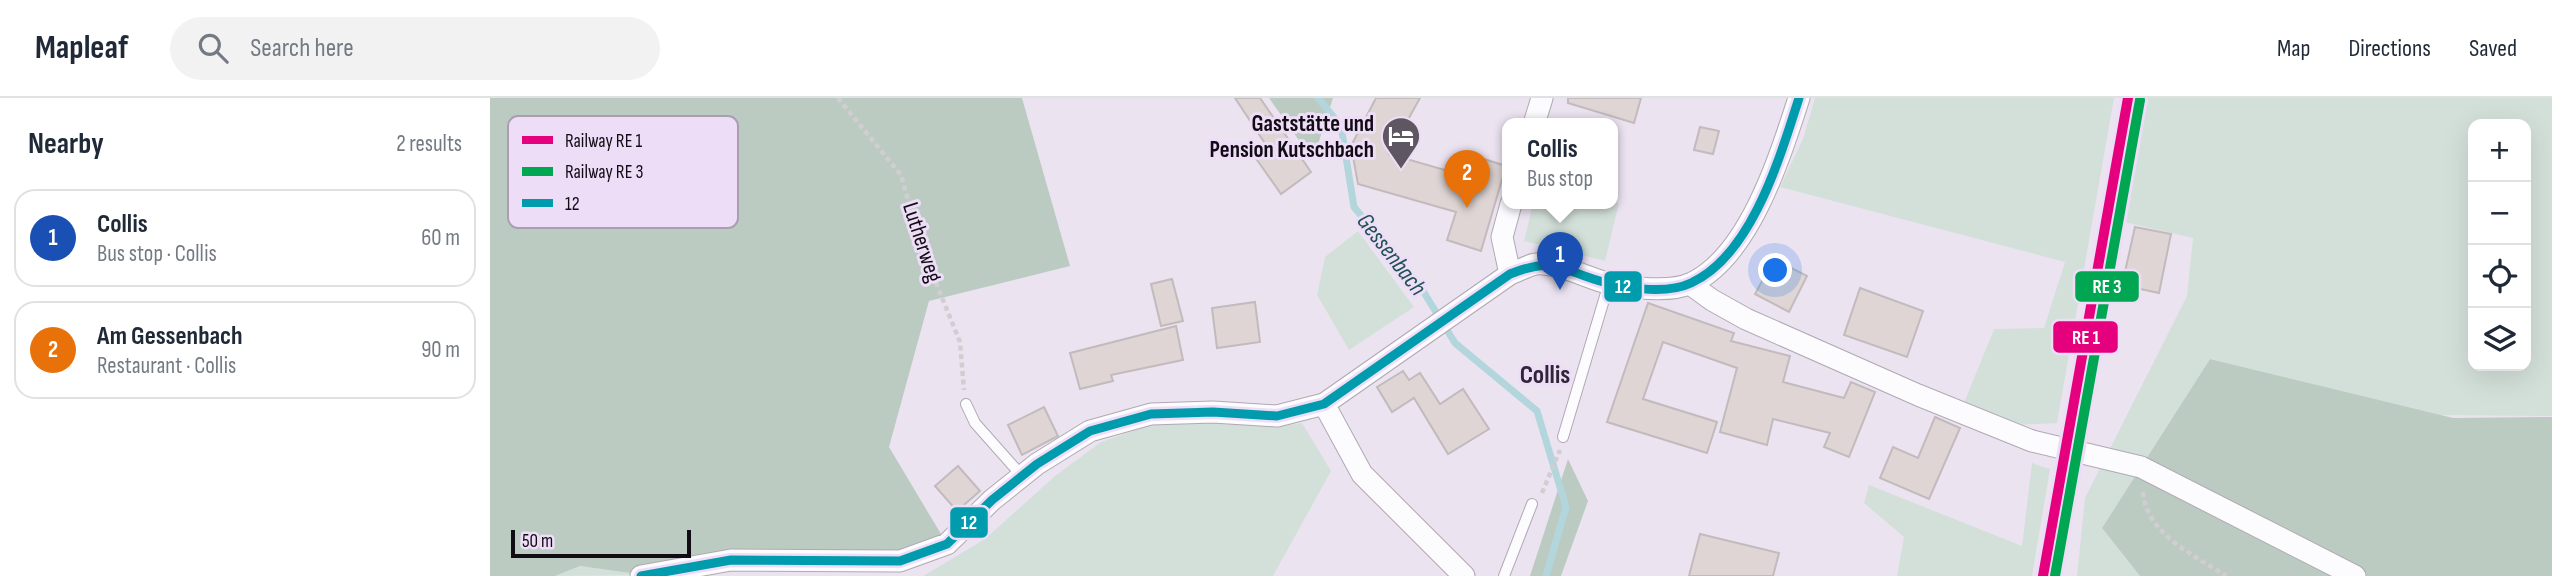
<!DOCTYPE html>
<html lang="en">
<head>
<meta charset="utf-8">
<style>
  body { margin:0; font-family:"Sofia Sans Condensed",sans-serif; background:#f2f2f3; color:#1f2937 }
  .controls { position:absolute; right:21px; top:21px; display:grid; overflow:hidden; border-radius:14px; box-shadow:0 7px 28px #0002 }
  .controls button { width:63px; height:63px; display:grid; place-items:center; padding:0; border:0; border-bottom:2px solid #e0e1e3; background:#fff; color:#1f2937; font:35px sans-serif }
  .scale { position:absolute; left:21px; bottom:18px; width:180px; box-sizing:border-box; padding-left:7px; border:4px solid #110c14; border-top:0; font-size:19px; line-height:24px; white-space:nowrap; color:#110c14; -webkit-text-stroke:5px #edddf7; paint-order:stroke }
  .you { position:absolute; left:1286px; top:173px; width:24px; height:24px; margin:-18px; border:5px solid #fff; border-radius:50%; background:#1a73e8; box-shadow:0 0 0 10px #1a73e833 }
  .badge { display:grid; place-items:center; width:46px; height:46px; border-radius:50%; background:#5e5761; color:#fff; font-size:23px; font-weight:700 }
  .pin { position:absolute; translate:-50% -58px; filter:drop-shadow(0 2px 4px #0008) }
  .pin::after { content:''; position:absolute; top:37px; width:24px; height:21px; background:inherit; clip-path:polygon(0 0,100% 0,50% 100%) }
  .popup { position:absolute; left:1012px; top:20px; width:116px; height:91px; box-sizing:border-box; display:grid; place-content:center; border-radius:14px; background:#fff; filter:drop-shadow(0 2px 5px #0005); font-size:23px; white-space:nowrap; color:#747a83 }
  .popup b { font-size:26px; color:#1f2937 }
  .popup::after { content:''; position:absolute; left:50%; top:100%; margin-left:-14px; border:14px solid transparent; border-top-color:#fff }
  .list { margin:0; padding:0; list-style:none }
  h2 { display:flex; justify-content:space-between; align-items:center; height:91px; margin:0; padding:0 28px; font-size:30px }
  h2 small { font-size:23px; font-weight:400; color:#747a83 }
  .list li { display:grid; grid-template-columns:46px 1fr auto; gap:21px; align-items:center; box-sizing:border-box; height:98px; margin:0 14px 14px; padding:0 14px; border:2px solid #e0e1e3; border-radius:21px }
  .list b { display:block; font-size:26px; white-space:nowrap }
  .list p { margin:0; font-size:23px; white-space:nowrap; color:#747a83 }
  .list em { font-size:23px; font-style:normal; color:#747a83 }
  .icon { flex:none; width:38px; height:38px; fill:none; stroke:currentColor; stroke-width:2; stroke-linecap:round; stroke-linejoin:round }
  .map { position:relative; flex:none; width:2062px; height:478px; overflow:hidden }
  header { display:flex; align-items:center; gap:42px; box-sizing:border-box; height:98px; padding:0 35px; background:#fff; border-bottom:2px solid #e0e1e3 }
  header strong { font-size:33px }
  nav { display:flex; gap:38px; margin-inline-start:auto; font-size:24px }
  .search { width:490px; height:63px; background:#f2f2f3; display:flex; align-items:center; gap:18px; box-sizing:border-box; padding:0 24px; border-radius:38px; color:#747a83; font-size:26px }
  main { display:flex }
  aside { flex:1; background:#fff }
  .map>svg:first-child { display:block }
  .green { fill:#d3e0d9; fill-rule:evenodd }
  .forest { fill:#bccbc2 }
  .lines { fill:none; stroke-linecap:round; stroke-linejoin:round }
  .stream { stroke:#b3d6dd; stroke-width:7 }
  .building { fill:#ded5d4; stroke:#c2babc; stroke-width:2 }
  .lane-casing { stroke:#b0a9b4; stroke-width:12 }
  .street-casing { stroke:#b0a9b4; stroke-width:23 }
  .path { stroke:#d1ced2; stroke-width:4.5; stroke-dasharray:5 3.5; stroke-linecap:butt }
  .lane { stroke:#fcfbfd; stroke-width:10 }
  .street { stroke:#fcfbfd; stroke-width:21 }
  .bus-1-casing { stroke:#edddf7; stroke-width:14 }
  .bus-1 { stroke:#009bac; stroke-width:9 }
  .rail-1-casing { stroke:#edddf7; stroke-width:16 }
  .rail-2-casing { stroke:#edddf7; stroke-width:16 }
  .rail-1 { stroke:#e5007d; stroke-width:10 }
  .rail-2 { stroke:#00a651; stroke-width:10 }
  .labels { text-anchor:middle; stroke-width:6; stroke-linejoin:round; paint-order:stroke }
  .poi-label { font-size:23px; font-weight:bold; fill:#110c14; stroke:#edddf7; text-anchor:end }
  .street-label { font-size:23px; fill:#110c14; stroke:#edddf7 }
  .water-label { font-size:24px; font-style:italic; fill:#1f5053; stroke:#edddf7 }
  .quarter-label { font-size:26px; font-weight:bold; fill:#312538; stroke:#edddf7 }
  .key { fill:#edddf7; stroke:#ab9eb3; stroke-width:2 }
  .key-label { font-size:19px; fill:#110c14 }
  .line-badge { stroke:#edddf7; stroke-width:2.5 }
  .badge-label { font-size:19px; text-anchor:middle; font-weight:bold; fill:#fff }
</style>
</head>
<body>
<header>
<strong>Mapleaf</strong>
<div class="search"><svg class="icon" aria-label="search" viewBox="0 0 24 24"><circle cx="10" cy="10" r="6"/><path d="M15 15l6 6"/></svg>Search here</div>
<nav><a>Map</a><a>Directions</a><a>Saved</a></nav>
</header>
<main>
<aside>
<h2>Nearby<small>2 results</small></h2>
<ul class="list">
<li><span class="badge" style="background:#1a4fb4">1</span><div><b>Collis</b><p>Bus stop · Collis</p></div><em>60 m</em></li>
<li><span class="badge" style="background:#e8710a">2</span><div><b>Am Gessenbach</b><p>Restaurant · Collis</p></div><em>90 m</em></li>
</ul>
</aside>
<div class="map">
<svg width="2062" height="478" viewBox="0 0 2062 478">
  <rect width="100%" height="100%" fill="#ece3f1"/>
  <path class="green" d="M1325 0H1624L1567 325 1526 327 1474 305 1504 231 1554 230 1575 164 1290 89 1313 41Z
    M1651 0H2062V318L1948 317 1720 261 1612 430 1650 478H1587L1595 400 1697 198 1703 140 1630 123ZM1983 26H2036V268H1983Z
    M1123 104 1129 105 1115 163 1034 143 1043 106H1122Z
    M868 133 924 209 859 252 827 197 835 159Z
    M742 323 786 329 812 325 841 373 783 478H433L495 441 565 378 611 344 663 326Z
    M1542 365 1560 371 1542 478H1407L1414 439 1374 405 1379 387 1532 448Z
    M90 468 154 477 65 478Z"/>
  <path class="forest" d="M0 0H532L580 168 439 203 399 349 457 446 399 464 154 477 90 468 65 478H0Z
    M779 0H843L823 62Z
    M1720 261 1963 320 2062 319V478H1650L1612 430Z
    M1078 361 1098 403 1071 478H1040Z"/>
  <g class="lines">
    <path class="stream" d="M828 0 851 28 864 109 930 188 965 245 1047 313 1076 409 1056 478"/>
  </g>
  <path class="building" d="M745 0H770L821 74 791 96 765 59 778 50Z
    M886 0H930L899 56 972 77 978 56 1016 68 991 153 957 142 966 114 868 86 861 48Z
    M1078 0H1151L1144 25 1078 5Z
    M1210 29 1229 33 1223 56 1204 52Z
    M1645 129 1681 136 1669 195 1632 187Z
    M1284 161 1317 178 1299 214 1265 196Z
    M682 181 693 223 671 228 661 186Z
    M1370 190 1433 213 1417 259 1354 237Z
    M765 204 770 244 727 250 722 210Z
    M1158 205 1244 235 1241 243 1300 258 1293 284 1354 300 1361 284 1385 294 1359 359 1334 349 1340 335 1283 321 1277 347 1230 334 1247 270 1173 244 1153 301 1227 324 1217 355 1117 324Z
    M686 228 693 262 621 277 623 283 590 291 580 255Z
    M913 273 919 282 930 275 950 306 973 291 999 331 958 356 924 300 902 314 887 289Z
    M554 309 568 338 532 357 518 327Z
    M1445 319 1470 330 1439 401 1390 380 1403 349 1428 360Z
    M468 368 490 393 467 413 445 388Z
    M1210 436 1289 455 1283 478H1199Z"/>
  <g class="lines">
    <g class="lane-casing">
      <path id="lane" d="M476 306 485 325 532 378
        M1073 339 1119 185
        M1014 478 1042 406"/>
    </g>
    <g class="street-casing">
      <path id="street" d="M1044 26 1052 0
        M1020 176 1012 139 1021 106
        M1200 186 1222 202 1256 221 1428 297 1542 343 1651 369 1865 478
        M834 306 872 376 974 478
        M151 478 241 462 410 463 457 446 502 402 547 366 600 333 661 316 723 314 787 318 834 306 1020 176C1028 173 1037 168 1045 166 1064 163 1098 180 1117 185 1140 190 1180 195 1202 185 1260 157 1290 58 1309 0"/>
    </g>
    <path class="path" d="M348 0 411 77 431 148 470 244 474 292
      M1653 394C1657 437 1703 456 1736 478
      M1052 395 1070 352"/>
    <use href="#lane" class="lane"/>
    <use href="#street" class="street"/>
    <g class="bus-1-casing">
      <path id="bus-1" d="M151 478 241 462 410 463 457 446 502 402 547 366 600 333 661 316 723 314 787 318 834 306 1020 176C1067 157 1073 174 1117 185 1141 191 1178 196 1201 185 1262 157 1290 59 1309 0"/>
    </g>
    <use href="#bus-1" class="bus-1"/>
    <g class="rail-1-casing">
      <path id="rail-1" d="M1553 478 1638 0"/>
    </g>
    <g class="rail-2-casing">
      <path id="rail-2" d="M1565 478 1650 2"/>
    </g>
    <use href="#rail-1" class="rail-1"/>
    <use href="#rail-2" class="rail-2"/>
  </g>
  <defs>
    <g id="hotel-pin" transform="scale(2.0125)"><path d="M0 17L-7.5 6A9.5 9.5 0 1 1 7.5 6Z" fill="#5e5761" stroke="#edddf7"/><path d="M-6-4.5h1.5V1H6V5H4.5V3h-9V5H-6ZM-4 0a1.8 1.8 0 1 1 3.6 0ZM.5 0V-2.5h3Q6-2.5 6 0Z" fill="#fff"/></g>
  </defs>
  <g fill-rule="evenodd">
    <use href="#hotel-pin" x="911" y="38"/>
  </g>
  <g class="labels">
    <g class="poi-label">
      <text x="884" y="33">Gaststätte und<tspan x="884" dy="26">Pension Kutschbach</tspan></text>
    </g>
    <g class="street-label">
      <text transform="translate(433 144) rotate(72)" y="8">Lutherweg</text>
    </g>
    <g class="water-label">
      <text transform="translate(902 156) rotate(52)" y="8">Gessenbach</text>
    </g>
    <g class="quarter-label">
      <text x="1055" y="285">Collis</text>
    </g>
  </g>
  <rect x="18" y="18" width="230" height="112" rx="10" class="key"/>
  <rect x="32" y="38" width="31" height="8" fill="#e5007d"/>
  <rect x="32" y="69" width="31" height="9" fill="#00a651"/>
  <rect x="32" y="101" width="31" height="8" fill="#009bac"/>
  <g class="key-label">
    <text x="75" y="49">Railway RE 1</text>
    <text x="75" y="80">Railway RE 3</text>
    <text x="75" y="112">12</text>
  </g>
  <g class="line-badge">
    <rect x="1584" y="172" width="66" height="33" rx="7" fill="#00a651"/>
    <rect x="1113" y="172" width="40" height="33" rx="7" fill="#009bac"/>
    <rect x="1562" y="222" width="67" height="34" rx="7" fill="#e5007d"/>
    <rect x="459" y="408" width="40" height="33" rx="7" fill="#009bac"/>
  </g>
  <g class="badge-label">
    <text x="1617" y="195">RE 3</text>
    <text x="1133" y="195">12</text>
    <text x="1596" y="246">RE 1</text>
    <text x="479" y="431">12</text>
  </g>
</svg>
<div class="controls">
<button>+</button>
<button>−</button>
<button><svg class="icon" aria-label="locate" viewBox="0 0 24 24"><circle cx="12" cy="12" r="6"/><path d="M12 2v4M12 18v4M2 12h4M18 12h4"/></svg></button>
<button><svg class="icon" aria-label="layers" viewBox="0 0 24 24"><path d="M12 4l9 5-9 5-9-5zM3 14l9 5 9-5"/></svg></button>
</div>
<div class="scale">50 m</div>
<div class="you"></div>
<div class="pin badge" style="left:1070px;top:192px;background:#1a4fb4">1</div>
<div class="popup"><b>Collis</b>Bus stop</div>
<div class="pin badge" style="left:977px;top:110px;background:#e8710a">2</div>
</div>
</main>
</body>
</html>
